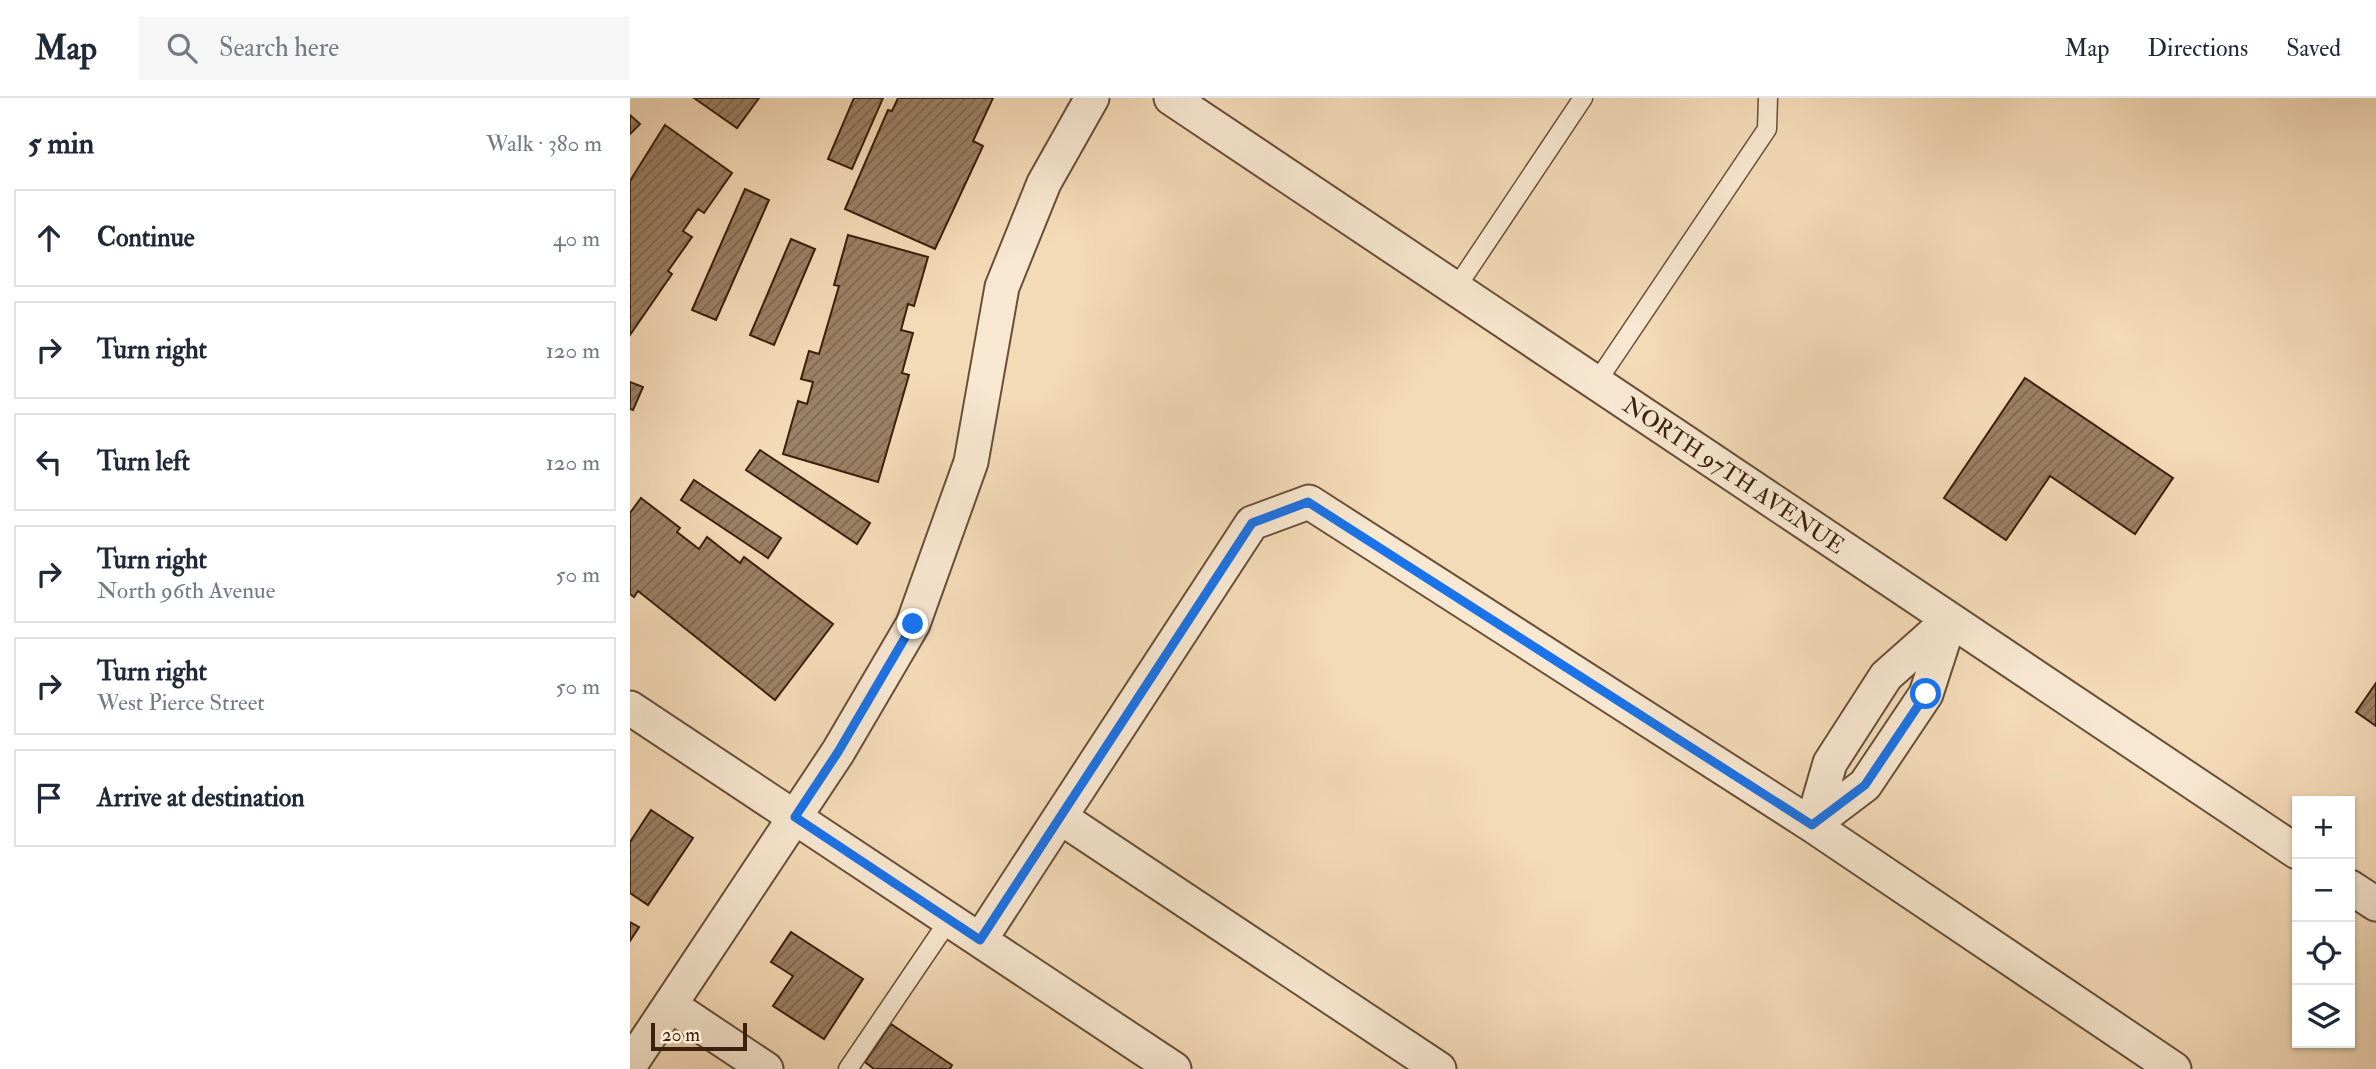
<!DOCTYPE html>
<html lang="en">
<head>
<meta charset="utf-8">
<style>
  body { margin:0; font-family:"IM FELL Double Pica",serif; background:#f6f6f7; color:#1f2937 }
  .controls { position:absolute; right:21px; bottom:21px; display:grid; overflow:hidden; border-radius:0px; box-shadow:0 2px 5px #0004 }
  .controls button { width:63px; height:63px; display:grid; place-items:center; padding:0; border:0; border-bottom:2px solid #e0e1e3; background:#fff; color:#1f2937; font:35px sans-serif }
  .scale { position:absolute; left:21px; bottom:18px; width:96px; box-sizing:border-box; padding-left:7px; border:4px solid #3a200d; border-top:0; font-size:19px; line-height:24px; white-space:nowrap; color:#3a200d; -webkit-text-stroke:5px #f8e8d1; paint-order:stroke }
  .stop { position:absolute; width:21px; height:21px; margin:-16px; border:5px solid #1a73e8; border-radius:50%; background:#fff }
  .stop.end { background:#1a73e8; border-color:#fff; box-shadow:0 2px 7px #0008 }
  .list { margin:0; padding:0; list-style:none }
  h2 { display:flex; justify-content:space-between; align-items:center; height:91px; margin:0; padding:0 28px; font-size:30px }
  h2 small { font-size:23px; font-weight:400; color:#747a83 }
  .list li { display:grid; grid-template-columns:46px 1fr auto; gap:21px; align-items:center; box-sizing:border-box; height:98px; margin:0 14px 14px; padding:0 14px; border:2px solid #e0e1e3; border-radius:0px }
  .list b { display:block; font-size:26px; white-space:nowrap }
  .list p { margin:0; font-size:23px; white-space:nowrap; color:#747a83 }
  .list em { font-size:23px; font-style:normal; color:#747a83 }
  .icon { flex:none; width:38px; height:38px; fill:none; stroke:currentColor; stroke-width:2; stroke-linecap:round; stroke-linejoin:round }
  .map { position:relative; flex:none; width:1746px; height:971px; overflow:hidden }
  header { display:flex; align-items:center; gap:42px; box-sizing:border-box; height:98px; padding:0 35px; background:#fff; border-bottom:2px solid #e0e1e3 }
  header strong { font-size:33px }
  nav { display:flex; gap:38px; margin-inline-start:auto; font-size:24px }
  .search { width:490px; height:63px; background:#f6f6f7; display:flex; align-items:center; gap:18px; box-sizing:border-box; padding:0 24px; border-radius:0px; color:#747a83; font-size:26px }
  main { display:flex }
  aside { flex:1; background:#fff }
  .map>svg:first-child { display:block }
  .building { fill:url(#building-hatch); stroke:#3a200d; stroke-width:2 }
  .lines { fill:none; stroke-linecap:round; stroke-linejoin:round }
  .lane-casing { stroke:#684f38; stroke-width:21 }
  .street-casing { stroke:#684f38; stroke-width:37 }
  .lane { stroke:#f8e8d1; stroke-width:18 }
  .street { stroke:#f8e8d1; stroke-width:33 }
  .route { stroke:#1a73e8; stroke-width:9 }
  .labels { text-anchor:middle; stroke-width:6; stroke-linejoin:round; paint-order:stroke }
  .street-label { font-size:23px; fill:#3a200d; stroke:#f8e8d1 }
</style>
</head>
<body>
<header>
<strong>Map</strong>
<div class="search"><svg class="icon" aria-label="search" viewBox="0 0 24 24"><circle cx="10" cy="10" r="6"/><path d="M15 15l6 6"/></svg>Search here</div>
<nav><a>Map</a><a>Directions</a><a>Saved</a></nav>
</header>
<main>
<aside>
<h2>5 min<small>Walk · 380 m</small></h2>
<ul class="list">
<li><svg class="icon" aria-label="ahead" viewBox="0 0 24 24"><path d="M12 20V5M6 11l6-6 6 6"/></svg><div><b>Continue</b></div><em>40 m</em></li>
<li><svg class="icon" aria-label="right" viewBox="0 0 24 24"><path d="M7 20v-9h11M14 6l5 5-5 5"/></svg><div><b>Turn right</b></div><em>120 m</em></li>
<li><svg class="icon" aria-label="left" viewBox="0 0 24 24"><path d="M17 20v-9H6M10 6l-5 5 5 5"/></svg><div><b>Turn left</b></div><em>120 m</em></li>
<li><svg class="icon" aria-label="right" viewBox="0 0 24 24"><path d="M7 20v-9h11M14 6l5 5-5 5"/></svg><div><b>Turn right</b><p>North 96th Avenue</p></div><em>50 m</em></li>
<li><svg class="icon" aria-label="right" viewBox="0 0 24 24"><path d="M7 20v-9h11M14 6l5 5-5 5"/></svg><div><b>Turn right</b><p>West Pierce Street</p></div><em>50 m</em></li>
<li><svg class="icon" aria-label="arrive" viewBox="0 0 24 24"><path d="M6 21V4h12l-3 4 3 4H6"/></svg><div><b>Arrive at destination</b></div></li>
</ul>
</aside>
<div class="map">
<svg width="1746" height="971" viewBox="0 0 1746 971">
  <defs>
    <pattern id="building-hatch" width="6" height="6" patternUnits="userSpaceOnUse" patternTransform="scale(1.75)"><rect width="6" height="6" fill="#9b8166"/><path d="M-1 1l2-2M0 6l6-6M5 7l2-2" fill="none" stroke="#7f6952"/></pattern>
  </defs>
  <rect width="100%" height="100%" fill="#f4dbb8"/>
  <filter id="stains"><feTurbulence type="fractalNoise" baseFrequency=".00286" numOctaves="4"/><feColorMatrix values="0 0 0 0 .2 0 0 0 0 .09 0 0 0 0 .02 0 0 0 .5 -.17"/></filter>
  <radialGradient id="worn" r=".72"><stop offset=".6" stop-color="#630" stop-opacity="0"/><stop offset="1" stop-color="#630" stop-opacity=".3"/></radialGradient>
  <path class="building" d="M64 0H129L107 30Z
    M224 0H253L222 71 198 61Z
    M268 0H363L343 43 353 48 305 151 215 111 258 12 262 13Z
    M0 17 10 26 0 36Z
    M35 27 102 75 74 115 68 111 53 133 62 139 38 173 42 176 0 237V83Z
    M115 91 139 102 86 222 62 212Z
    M218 137 298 159 284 208 278 206 271 232 283 235 272 275 279 277 248 384 153 356 168 303 177 306 183 284 171 281 179 253 189 256 209 188 204 187Z
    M161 141 185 151 144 247 120 237Z
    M1395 280 1543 380 1505 436 1420 378 1376 442 1314 400Z
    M0 284 13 289 3 312 0 311Z
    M130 352 240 425 227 446 116 372Z
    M64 382 151 440 138 460 51 402Z
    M11 400 50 430 47 434 69 451 77 439 110 465 114 459 203 526 145 602 8 493 4 499 0 496V415Z
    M1746 585V628L1726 614Z
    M21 712 63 740 18 807 0 795V744Z
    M0 824 9 829 0 843Z
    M161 834 233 881 194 941 143 908 163 878 141 864Z
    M261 926 322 967 320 971H244L235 964Z"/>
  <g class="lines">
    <g class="lane-casing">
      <path id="lane" d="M826 190 953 0
        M966 285 1137 31 1138 0
        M218 971 319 822"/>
    </g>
    <g class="street-casing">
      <path id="street" d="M541 0 1667 754
        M0 610 544 971
        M1182 727 1235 687 1296 596 1320 522
        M1182 727 1200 665 1256 578 1319 522
        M1720 789 1746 806
        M350 842 430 719
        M40 907 136 971
        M0 967 208 654 283 526 341 364 372 189 414 85 462 0
        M809 971 430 719 622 425 679 404 1182 727 1544 971"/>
    </g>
    <use href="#lane" class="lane"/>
    <use href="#street" class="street"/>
  </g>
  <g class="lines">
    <path class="route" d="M283 526 208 654 165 719 350 842 622 425 678 404 1182 727 1235 687 1296 596"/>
  </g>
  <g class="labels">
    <g class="street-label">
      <text transform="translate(1104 377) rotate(34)" y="8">NORTH 97TH AVENUE</text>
    </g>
  </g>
  <rect width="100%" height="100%" filter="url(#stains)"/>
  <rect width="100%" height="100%" fill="url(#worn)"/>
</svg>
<div class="controls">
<button>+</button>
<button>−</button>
<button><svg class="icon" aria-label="locate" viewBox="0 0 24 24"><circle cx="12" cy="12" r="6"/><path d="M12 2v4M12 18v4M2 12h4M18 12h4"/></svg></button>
<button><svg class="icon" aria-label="layers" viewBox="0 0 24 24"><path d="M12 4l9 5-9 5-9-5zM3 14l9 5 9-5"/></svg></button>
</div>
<div class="scale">20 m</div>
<div class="stop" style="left:1296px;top:596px"></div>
<div class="stop end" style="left:283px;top:526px"></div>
</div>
</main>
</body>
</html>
